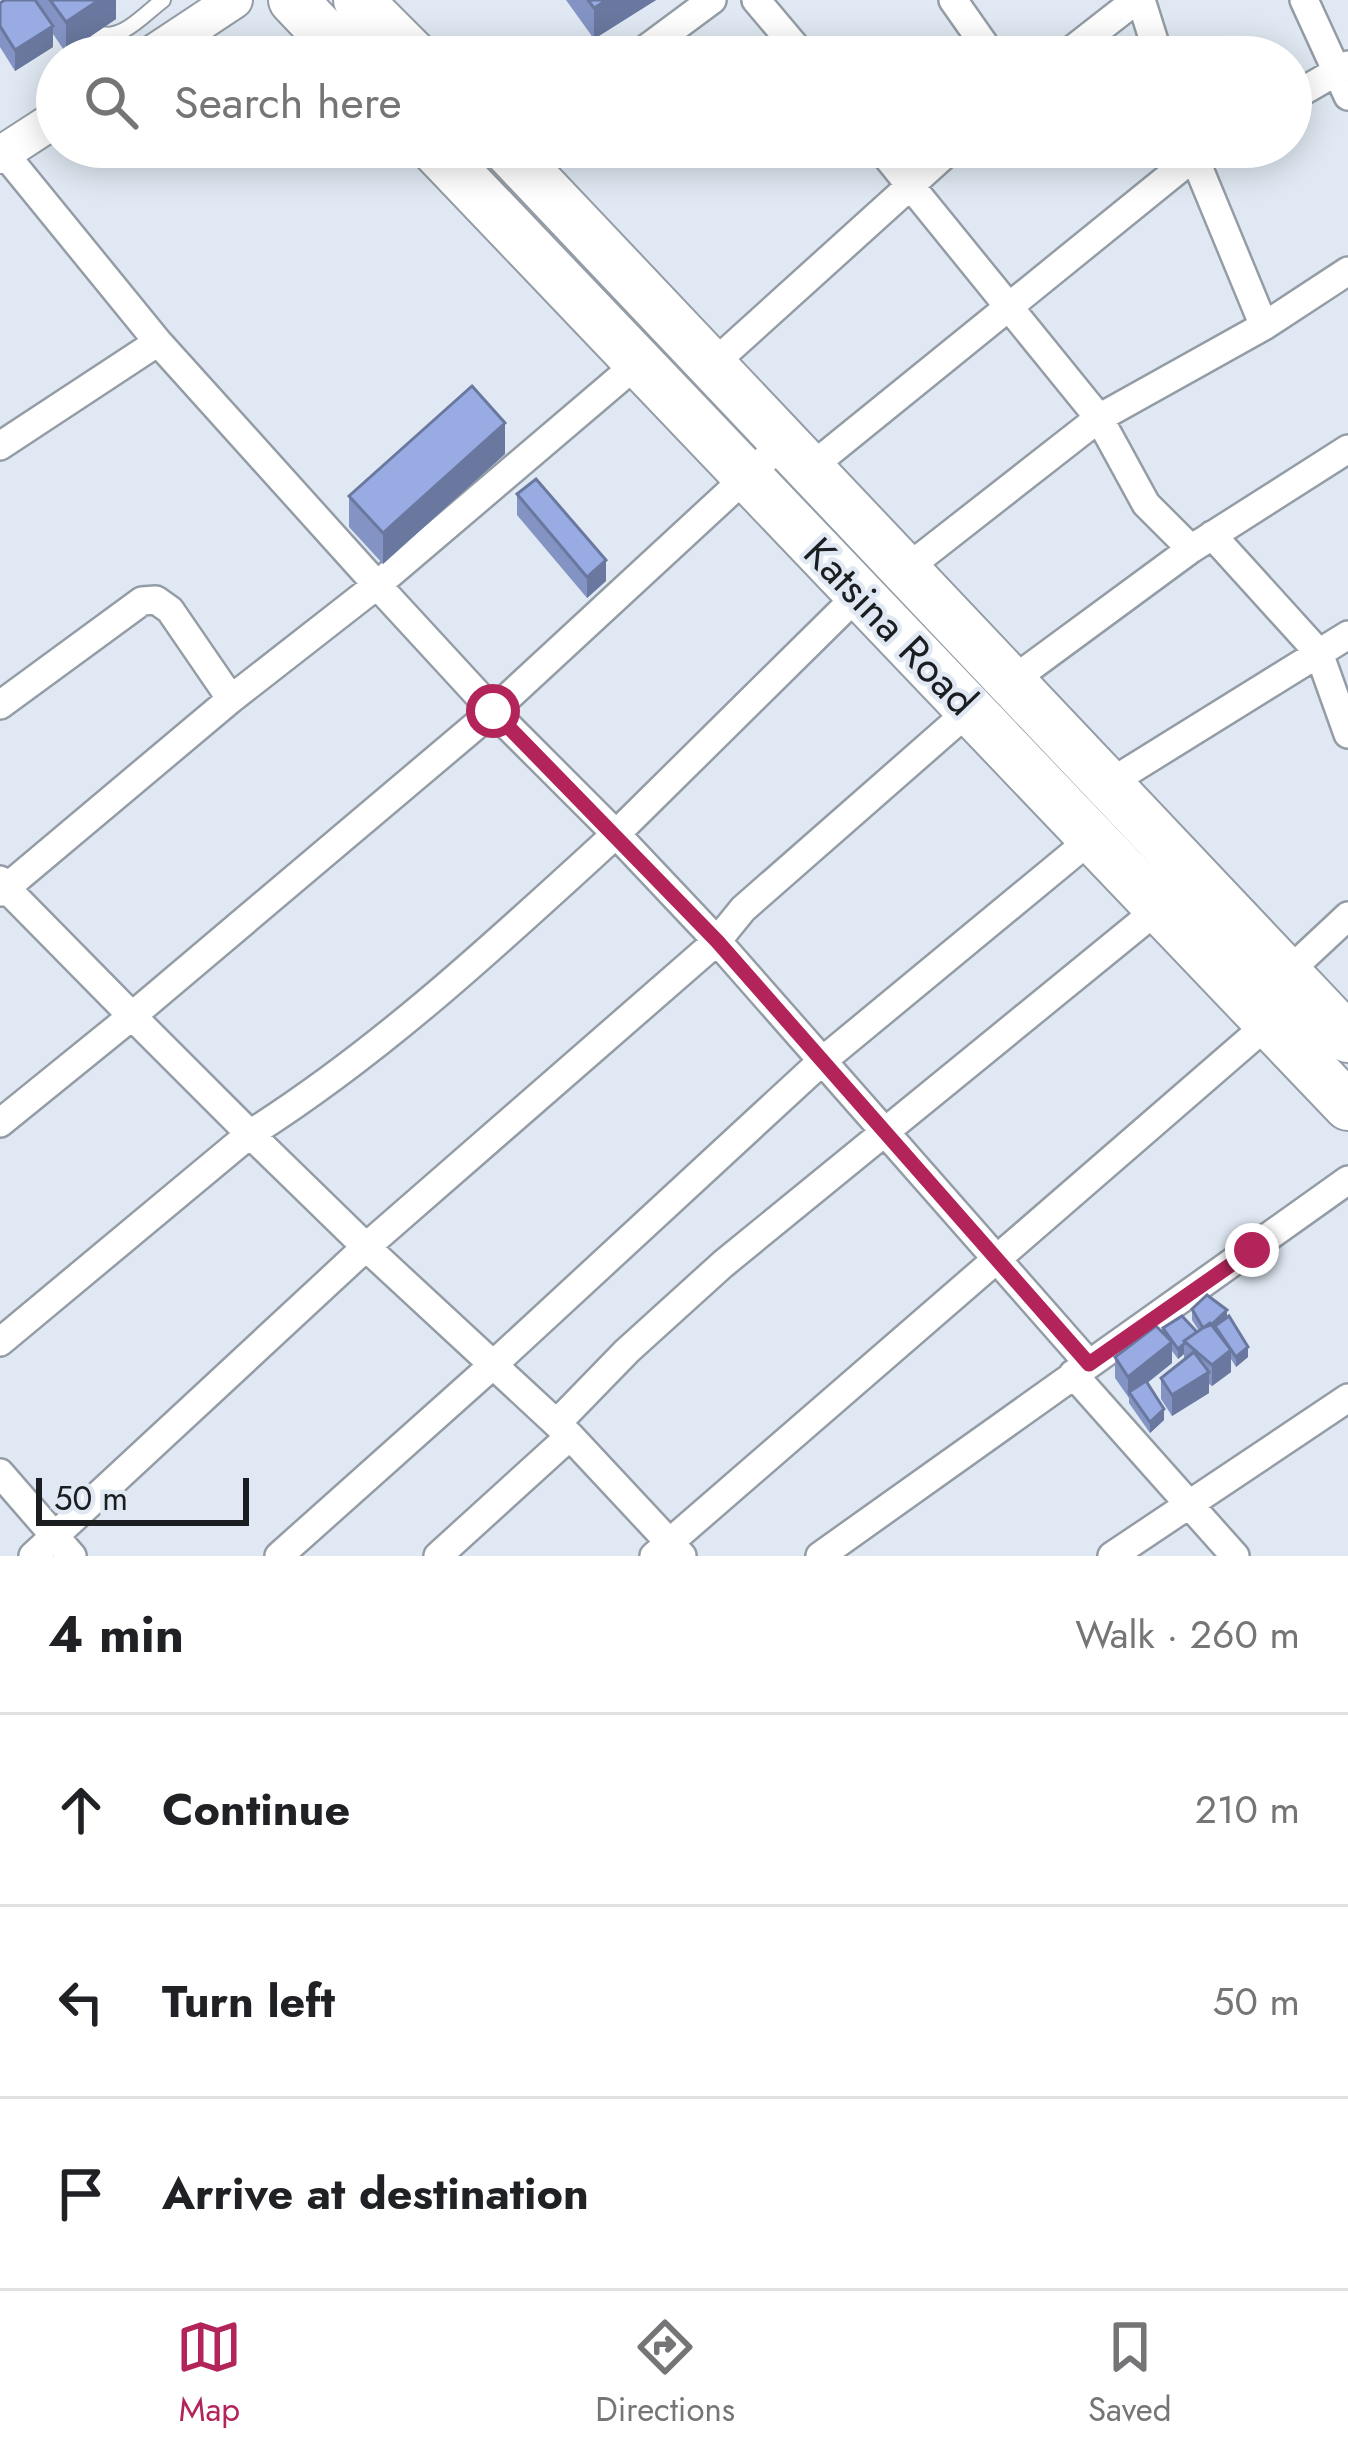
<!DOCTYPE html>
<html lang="en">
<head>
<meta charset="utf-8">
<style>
  body { margin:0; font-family:Jost,sans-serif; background:#f2f2f2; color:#202124 }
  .scale { position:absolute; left:36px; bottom:30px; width:213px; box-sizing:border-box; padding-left:12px; border:6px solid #1b1e21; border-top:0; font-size:33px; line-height:42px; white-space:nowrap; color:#1b1e21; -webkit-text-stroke:9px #e0e9f3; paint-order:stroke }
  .stop { position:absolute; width:36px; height:36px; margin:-27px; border:9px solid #b2245a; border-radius:50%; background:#fff }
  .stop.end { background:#b2245a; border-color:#fff; box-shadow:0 3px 12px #0008 }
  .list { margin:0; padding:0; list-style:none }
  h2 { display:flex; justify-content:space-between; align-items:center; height:156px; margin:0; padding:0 48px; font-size:51px }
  h2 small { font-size:39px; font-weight:400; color:#757577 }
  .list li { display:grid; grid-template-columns:78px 1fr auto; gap:36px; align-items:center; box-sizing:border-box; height:192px; padding:0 48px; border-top:3px solid #e0e0e0 }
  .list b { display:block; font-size:45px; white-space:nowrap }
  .list em { font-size:39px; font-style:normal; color:#757577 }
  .icon { flex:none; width:66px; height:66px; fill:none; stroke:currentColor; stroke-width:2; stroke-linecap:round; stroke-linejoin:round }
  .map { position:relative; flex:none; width:1348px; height:1556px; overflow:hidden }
  .search { position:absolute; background:#fff; box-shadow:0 6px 30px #0003; left:36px; right:36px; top:36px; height:132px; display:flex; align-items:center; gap:30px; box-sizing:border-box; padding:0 42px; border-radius:66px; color:#757577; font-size:45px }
  .sheet { height:732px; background:#fff }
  nav { display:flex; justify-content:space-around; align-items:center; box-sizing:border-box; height:168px; border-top:3px solid #e0e0e0; background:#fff; font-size:33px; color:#757577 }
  nav a { display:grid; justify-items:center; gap:6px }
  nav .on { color:#b2245a }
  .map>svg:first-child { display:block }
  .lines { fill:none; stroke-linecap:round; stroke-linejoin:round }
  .service-casing { stroke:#949da5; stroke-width:18 }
  .minor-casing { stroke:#949da5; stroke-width:32 }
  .tertiary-casing { stroke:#949da5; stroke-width:40 }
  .trunk-casing { stroke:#949da5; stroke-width:52 }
  .service { stroke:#fff; stroke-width:14 }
  .minor { stroke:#fff; stroke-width:27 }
  .tertiary { stroke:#fff; stroke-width:36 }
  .trunk { stroke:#fff; stroke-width:48 }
  .wall { fill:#8393c3 }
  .shaded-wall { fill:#6a789f }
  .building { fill:#98abe3; stroke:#6a789f; stroke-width:3 }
  .route { stroke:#b2245a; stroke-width:15 }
  .labels { text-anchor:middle; stroke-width:9; stroke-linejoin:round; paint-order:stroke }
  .street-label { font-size:42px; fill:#1b1e21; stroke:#e0e9f3 }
</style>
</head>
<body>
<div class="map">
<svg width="1348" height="1556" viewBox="0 0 1348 1556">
  <rect width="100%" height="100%" fill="#e0e9f3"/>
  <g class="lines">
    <g class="service-casing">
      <path id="service" d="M96 32C120 44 144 14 163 0"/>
    </g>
    <g class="minor-casing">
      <path id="minor" d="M756 0 804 57
        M953 0 993 57
        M1141 0 1159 57
        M1304 0 1348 96
        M635 57 712 0
        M1063 57 1136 0
        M1291 98 1348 65
        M879 147 1099 418 1146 504 1191 549
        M1190 147 1264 326
        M158 342 377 585 639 362
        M712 365 953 147
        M0 446 158 342 4 153
        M810 468 1206 147
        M1212 535 1319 653 1348 734
        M906 569 1099 418 1264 326 1348 271
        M858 595 616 834 717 941 1089 1364
        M1009 683 1191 549 1348 449
        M0 705 142 601 156 600 170 610 231 699
        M1108 784 1348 635
        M0 880 6 888 231 699 377 585 493 711 616 834C500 940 383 1050 250 1134L132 1016 0 1123
        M0 892 6 888 132 1016 493 711 784 442
        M1287 973 1348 916
        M0 1342 250 1134 366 1247 570 1436 682 1556
        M1073 1374 1235 1556
        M557 1423 627 1351 723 1264 1158 909
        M0 1473 72 1556
        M33 1556 366 1247 717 941 743 909 971 709
        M279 1556 494 1364 821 1062 1091 839
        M438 1556 570 1436
        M654 1556 1269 1023
        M820 1556 1348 1180
        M1112 1556 1348 1398"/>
    </g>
    <g class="tertiary-casing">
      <path id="tertiary" d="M148 57 234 0
        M0 155 57 118"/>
    </g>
    <g class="trunk-casing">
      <path id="trunk" d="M293 0 347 57
        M358 0 415 57
        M433 147 1348 1106
        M505 147 1348 1038"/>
    </g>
    <use href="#service" class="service"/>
    <use href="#minor" class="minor"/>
    <use href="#tertiary" class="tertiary"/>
    <use href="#trunk" class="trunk"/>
  </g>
  <path class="wall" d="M5 0H116V19L66 53 53 34V47L15 71 0 47V3Z
    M566 0H656L594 39Z
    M505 454 383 564 349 527V496Z
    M517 494 606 581 587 598 517 515Z
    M1192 1309 1227 1318 1248 1357 1236 1367 1231 1359V1372L1212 1386 1209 1384V1393L1172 1416 1161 1399V1378L1184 1360V1354L1178 1359 1172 1351V1363L1147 1383 1164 1420 1150 1433 1129 1403V1398L1115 1378V1357L1163 1332V1328L1197 1332 1199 1331 1192 1320Z"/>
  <path class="shaded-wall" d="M99 0H116V19L66 53V22Z
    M607 0H656L594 39V8Z
    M53 26V47L15 71V50Z
    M505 423V454L383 564V533Z
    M606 560V581L587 598V577Z
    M1227 1310V1321L1215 1326V1332L1205 1330Z
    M1172 1342V1363L1131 1396 1129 1392 1128 1398V1377Z
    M1184 1344V1354L1178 1359V1349Z
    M1248 1347V1357L1236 1367V1357Z
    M1231 1350V1372L1212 1386V1365Z
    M1209 1372V1393L1172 1416V1395Z
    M1164 1409V1420L1150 1433V1422Z"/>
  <path class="building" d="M5 0H35L53 26 15 50 0 26V3Z
    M50 0H99L66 22Z
    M588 0H607L594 8Z
    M472 386 505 423 383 533 349 496Z
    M536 479 606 560 587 577 517 494Z
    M1207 1295 1227 1310 1211 1325 1203 1328 1192 1309Z
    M1182 1316 1197 1332 1184 1341 1185 1343 1178 1349 1163 1328Z
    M1229 1316 1248 1347 1236 1357 1215 1326Z
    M1210 1323 1231 1350 1212 1365 1184 1341Z
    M1156 1326 1172 1342 1128 1377 1115 1357Z
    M1194 1352 1209 1372 1172 1395 1161 1378Z
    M1146 1381 1164 1409 1150 1422 1129 1392Z"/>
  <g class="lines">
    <path class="route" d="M493 711 717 941 1089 1364 1252 1250"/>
  </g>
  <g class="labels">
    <g class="street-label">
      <text transform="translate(891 626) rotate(46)" y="15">Katsina Road</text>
    </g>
  </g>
</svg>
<div class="scale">50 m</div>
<div class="stop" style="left:493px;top:711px"></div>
<div class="stop end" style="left:1252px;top:1250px"></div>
<div class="search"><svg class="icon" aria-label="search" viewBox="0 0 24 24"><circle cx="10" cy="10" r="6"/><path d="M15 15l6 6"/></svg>Search here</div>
</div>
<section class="sheet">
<h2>4 min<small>Walk · 260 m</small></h2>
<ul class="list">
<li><svg class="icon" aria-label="ahead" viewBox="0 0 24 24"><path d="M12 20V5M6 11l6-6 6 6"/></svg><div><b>Continue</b></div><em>210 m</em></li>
<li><svg class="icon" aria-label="left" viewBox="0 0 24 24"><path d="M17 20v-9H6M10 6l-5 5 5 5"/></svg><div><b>Turn left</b></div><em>50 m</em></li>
<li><svg class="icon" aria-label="arrive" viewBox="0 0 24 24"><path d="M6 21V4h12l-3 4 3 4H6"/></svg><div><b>Arrive at destination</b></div></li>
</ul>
</section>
<nav>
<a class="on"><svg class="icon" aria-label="map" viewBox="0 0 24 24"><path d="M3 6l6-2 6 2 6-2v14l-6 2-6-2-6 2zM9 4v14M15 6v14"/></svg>Map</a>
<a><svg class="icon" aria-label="directions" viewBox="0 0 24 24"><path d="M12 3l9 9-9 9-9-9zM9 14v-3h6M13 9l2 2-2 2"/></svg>Directions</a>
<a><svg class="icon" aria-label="saved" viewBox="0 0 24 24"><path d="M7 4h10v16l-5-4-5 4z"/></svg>Saved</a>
</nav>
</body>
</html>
